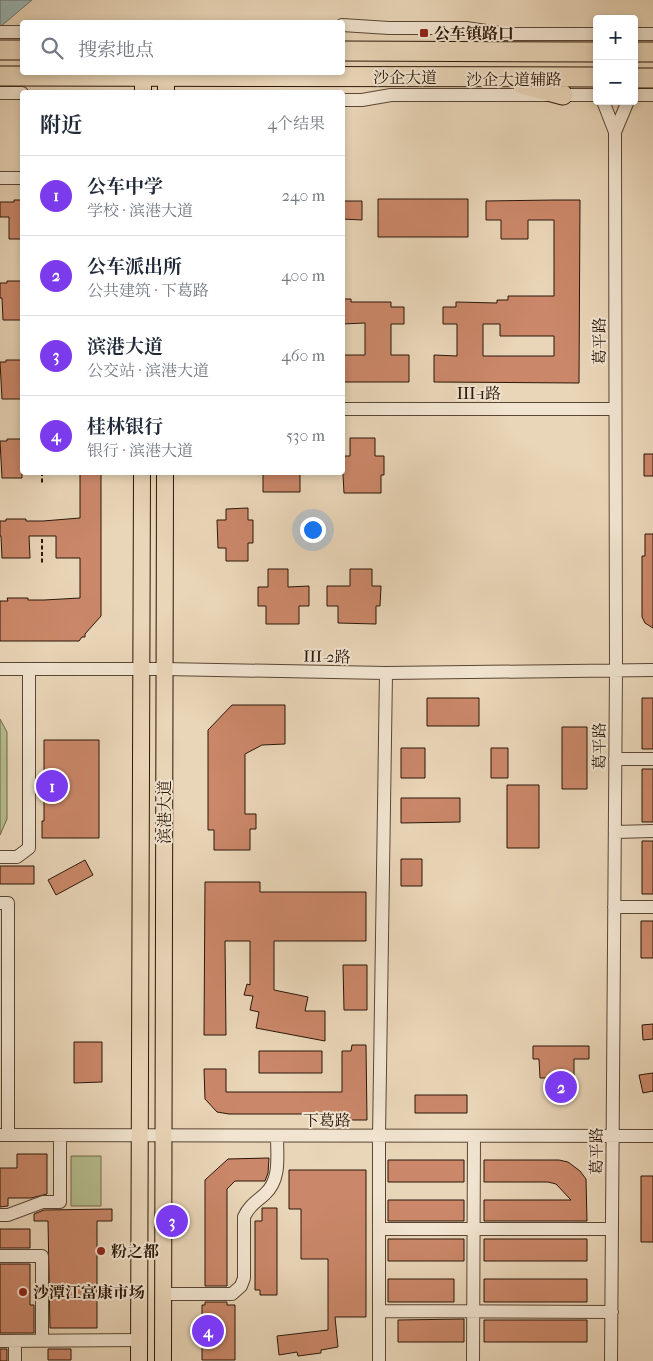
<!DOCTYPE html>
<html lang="zh">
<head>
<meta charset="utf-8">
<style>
  body { margin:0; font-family:"IM FELL French Canon","Noto Serif SC",serif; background:#f2f2f3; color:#1f2937 }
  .controls { position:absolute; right:15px; top:15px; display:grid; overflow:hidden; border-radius:5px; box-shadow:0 2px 8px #0003 }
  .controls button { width:45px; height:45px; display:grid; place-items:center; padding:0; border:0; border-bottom:1px solid #e0e1e3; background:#fff; color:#1f2937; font:25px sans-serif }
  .you { position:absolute; left:312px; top:529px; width:18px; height:18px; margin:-12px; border:4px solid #fff; border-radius:50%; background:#1a73e8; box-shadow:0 0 0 8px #1a73e833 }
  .badge { display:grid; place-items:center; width:32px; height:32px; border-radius:50%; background:#7c3aed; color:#fff; font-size:16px; font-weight:700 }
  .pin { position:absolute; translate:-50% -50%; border:2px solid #fff; box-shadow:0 1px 5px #0006 }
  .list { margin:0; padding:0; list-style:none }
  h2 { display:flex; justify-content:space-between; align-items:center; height:65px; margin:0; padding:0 20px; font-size:21px }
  h2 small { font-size:16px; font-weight:400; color:#747a83 }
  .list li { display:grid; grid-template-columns:32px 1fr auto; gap:15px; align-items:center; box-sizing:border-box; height:80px; padding:0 20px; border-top:1px solid #e0e1e3 }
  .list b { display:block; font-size:19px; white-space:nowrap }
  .list p { margin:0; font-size:16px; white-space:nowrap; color:#747a83 }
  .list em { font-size:16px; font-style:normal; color:#747a83 }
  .icon { flex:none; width:28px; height:28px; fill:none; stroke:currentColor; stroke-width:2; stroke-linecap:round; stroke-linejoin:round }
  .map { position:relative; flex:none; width:653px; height:1361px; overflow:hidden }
  .search { position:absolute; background:#fff; box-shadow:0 2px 8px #0003; left:20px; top:20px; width:325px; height:55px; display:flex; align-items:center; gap:12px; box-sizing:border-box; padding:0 18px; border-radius:5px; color:#747a83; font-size:19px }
  .panel { position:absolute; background:#fff; box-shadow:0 2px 8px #0003; left:20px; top:90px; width:325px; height:385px; border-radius:5px }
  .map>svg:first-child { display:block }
  .green { fill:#b5bd8f; stroke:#706a4c }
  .water { fill:#9ab6b7; stroke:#6d7671 }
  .building { fill:#ca8769; stroke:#2a1708; fill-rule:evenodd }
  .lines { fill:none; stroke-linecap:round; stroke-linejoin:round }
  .minor-casing { stroke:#5a4634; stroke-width:14 }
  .major-casing { stroke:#2a1708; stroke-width:18 }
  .highway-casing { stroke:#2a1708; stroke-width:21 }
  .path { stroke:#2a1708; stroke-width:2; stroke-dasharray:4 2.5; stroke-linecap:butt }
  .minor { stroke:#f1e4d0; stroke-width:12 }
  .major { stroke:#e9d5b7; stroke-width:16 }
  .highway { stroke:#e9d5b7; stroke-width:19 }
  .poi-dot { fill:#8f2418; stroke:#f1e4d0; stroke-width:2 }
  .labels { text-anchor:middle; stroke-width:4; stroke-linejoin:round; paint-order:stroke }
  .poi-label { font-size:16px; font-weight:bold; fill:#2a1708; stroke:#f1e4d0; text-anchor:start }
  .street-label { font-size:16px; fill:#2a1708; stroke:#f1e4d0 }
</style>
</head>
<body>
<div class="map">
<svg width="653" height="1361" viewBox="0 0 653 1361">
  <rect width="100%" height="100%" fill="#e9d5b7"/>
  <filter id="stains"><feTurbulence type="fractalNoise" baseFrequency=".004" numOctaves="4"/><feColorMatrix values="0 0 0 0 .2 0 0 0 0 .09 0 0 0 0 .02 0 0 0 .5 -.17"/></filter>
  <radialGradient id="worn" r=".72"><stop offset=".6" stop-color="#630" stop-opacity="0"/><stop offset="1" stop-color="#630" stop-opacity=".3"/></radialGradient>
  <path class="green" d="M0 719 7 732V819L0 835Z
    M71 1156H101V1206H71Z"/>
  <path class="water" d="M0 0H32L0 27Z"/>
  <path class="building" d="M378 199H468V237H378Z
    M14 200H22V239H9V217H0V202H14Z
    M554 200H580L579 383 434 382V355L457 356V324H443V307H456V302L497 303V300H508V296H554V220H528V239H501V220H486V201ZM483 324H500V336H554V356H483Z
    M342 201H362V220L342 219Z
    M7 281H22V320H3L2 298H0V283H7Z
    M342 299H351V302H391V307H404V324H391V355H409V382H342V355H365V323L342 324Z
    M6 360H22V399H2L0 362H6Z
    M350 438H375V456H384V475H381V493H344L342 456H350Z
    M7 439H22V478H2L0 441H7Z
    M644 454H653V476H644Z
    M80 472H101V616L85 634V637H82L79 641H0V601H8L7 598H28V600H44L80 598V558H56V536H29L30 558H2L1 536H0V521H6V519H26V521H43L80 518Z
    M263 472H300V492H263Z
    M248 508V520H253V543H248V561H226V548H218L217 520H226V509Z
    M645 534H653V628L645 623 642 617V556H645Z
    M268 569H288V587L309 586V606H299V624H266V606H258V587H268Z
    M350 569H372V586H381L380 606H376V624L338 623V606H327V586H350Z
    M427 698H479V726H427Z
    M642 698H653V749H642Z
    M232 705H285V744L262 745 245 754V814H256V829H250V850H214V830H208V730Z
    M562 727H587V789H562Z
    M44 740H99V838H42V821H44Z
    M401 748H425V778H401Z
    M491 748H508V778H491Z
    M642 769H653V822H642Z
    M507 785H539V848H507Z
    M401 798H460V822L401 823Z
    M642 841H653V894H642Z
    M401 859H422V886H401Z
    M85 860 93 875 56 895 48 880Z
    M0 866H34V884H0Z
    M205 882H260V892H366V941H274V990L308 997 305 1011H325V1041L256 1028 259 1012 250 1010 253 996 244 995 247 984 250 985V941H225L226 1035H204Z
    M641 921H653V958H641Z
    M343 965H367V1010H344Z
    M653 1024V1039L643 1040 642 1025Z
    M74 1042H102V1082L74 1083Z
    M352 1045H366L367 1120H342V1114H229L217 1112 205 1099 204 1069H226V1092H342V1051H351Z
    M533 1046H589V1059H574V1078H540L539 1059H533Z
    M259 1051H322V1073H259Z
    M653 1073V1091L643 1093 639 1075Z
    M415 1095H467V1113H415Z
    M17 1154H47V1194L31 1198H8V1206L0 1207V1168H17Z
    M269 1158 268 1173 265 1181H235L227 1189V1286H205V1180L228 1159Z
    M388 1160H464V1182H388Z
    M484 1160H559L568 1162 580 1171 586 1179 587 1221H484V1200H571L556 1184 548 1182H484Z
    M289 1170H366V1317H335L338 1347 321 1350V1353L298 1356 297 1352 279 1355 277 1336 328 1330V1259H301V1209H289Z
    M641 1176H653V1242H641Z
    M388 1200H464V1221H388Z
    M262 1208H277V1295H260V1290H255V1221H262Z
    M112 1209V1221H97V1328H50L48 1221H34V1214L44 1210Z
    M0 1229H30V1248H0Z
    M388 1239H464V1261H388Z
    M484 1239H587V1261H484Z
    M0 1264H30V1305H34V1333H0Z
    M388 1279H454V1302H388Z
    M484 1279H587V1302H484Z
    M205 1302H227V1305H235V1360H202V1305H205Z
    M464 1319V1342H398V1320Z
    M484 1320H587V1342H484Z
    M0 1349H7V1361H0Z
    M48 1349H71V1360H48Z"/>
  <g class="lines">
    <g class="minor-casing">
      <path id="minor" d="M342 25 389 28H466L506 34H597
        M0 32H22
        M634 34H653
        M0 93H22
        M634 95H653
        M342 100H362L391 95H597
        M603 101 615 132 616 670 611 1361
        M615 132 628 101
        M0 178H22
        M342 409H615
        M0 669H164L386 673 653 670
        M615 759H653
        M615 832 653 831
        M0 857H17L29 848V669
        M0 903H8V1135
        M614 907H653
        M0 1135 653 1136
        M0 1215H8L43 1202H60V1135
        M379 1229H612
        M0 1256H42V1341
        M163 1294H232L241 1286 244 1278V1217C249 1206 256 1202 265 1194 281 1179 277 1157 277 1136
        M379 1311 612 1312
        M0 1341 139 1340
        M15 1341V1361
        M379 1361V1136L386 673
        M473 1361 474 1136"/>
    </g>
    <g class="major-casing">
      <path id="major" d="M143 72V92
        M166 92V72
        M139 1361 142 472
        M163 1361 165 472"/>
    </g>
    <g class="highway-casing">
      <path id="highway" d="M0 50H22
        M342 51 597 52
        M634 52H653
        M0 76 597 77
        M634 78H653
        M522 84 563 95"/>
    </g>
    <path class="path" d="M42 472V483
      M42 539V565"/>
    <use href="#minor" class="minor"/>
    <use href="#major" class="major"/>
    <use href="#highway" class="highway"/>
  </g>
  <g class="poi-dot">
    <rect x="419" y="28" width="10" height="10" rx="2.5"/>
    <circle cx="101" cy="1251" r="5"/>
    <circle cx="23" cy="1292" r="5"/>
  </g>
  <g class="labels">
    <g class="poi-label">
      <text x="434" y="39">公车镇路口</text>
      <text x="111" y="1257">粉之都</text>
      <text x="33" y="1298">沙潭江富康市场</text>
    </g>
    <g class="street-label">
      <text x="405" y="83">沙企大道</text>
      <text x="514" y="85">沙企大道辅路</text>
      <text transform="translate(599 341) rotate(-90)" y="6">葛平路</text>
      <text x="479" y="399">III-1路</text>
      <text transform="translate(327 656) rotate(1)" y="6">III-2路</text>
      <text transform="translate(599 746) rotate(-90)" y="6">葛平路</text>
      <text transform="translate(164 812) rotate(-90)" y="6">滨港大道</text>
      <text x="327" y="1126">下葛路</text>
      <text transform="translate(596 1151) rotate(-90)" y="6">葛平路</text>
    </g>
  </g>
  <rect width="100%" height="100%" filter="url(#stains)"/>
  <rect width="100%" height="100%" fill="url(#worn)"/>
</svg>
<div class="controls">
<button>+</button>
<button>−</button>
</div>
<div class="you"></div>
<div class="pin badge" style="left:52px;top:786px">1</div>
<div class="pin badge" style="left:561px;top:1087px">2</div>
<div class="pin badge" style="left:172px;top:1221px">3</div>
<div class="pin badge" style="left:208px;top:1331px">4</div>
<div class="search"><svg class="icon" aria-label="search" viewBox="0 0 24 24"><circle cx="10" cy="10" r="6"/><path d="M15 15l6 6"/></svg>搜索地点</div>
<section class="panel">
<h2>附近<small>4个结果</small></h2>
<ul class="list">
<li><span class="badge">1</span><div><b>公车中学</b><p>学校 · 滨港大道</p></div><em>240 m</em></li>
<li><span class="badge">2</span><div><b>公车派出所</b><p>公共建筑 · 下葛路</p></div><em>400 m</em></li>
<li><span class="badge">3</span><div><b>滨港大道</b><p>公交站 · 滨港大道</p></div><em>460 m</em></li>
<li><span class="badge">4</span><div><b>桂林银行</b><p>银行 · 滨港大道</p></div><em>530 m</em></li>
</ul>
</section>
</div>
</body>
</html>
